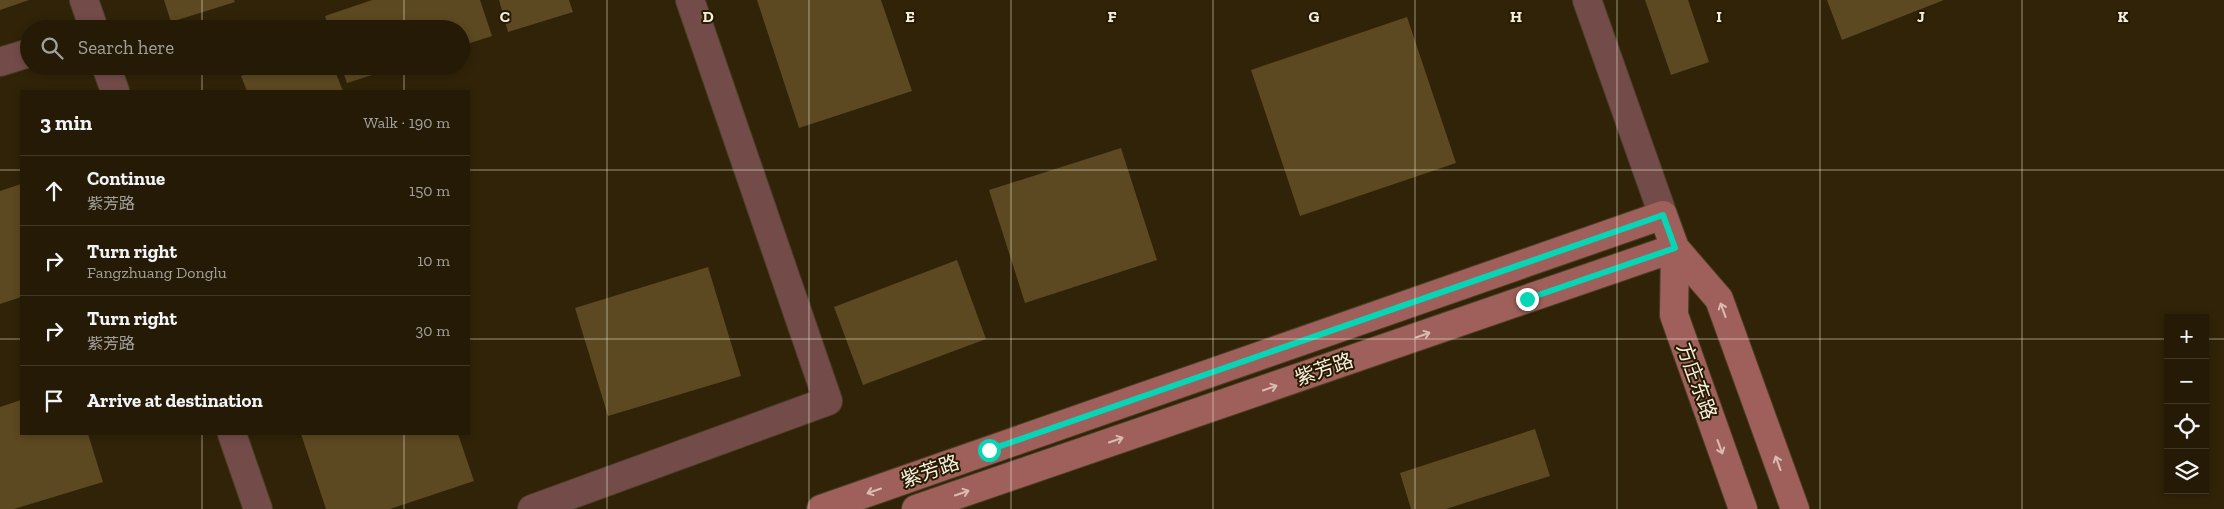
<!DOCTYPE html>
<html lang="en">
<head>
<meta charset="utf-8">
<style>
  body { margin:0; font-family:"Zilla Slab","Noto Sans SC",serif; background:#2c2310; color:#f1f3f6 }
  .controls { position:absolute; right:15px; bottom:15px; display:grid; overflow:hidden; border-radius:0px; box-shadow:0 2px 8px #0003 }
  .controls button { width:45px; height:45px; display:grid; place-items:center; padding:0; border:0; border-bottom:1px solid #413828; background:#241a06; color:#f1f3f6; font:25px sans-serif }
  .stop { position:absolute; width:15px; height:15px; margin:-11px; border:4px solid #06d5b6; border-radius:50%; background:#fff }
  .stop.end { background:#06d5b6; border-color:#fff; box-shadow:0 1px 5px #0008 }
  .list { margin:0; padding:0; list-style:none }
  h2 { display:flex; justify-content:space-between; align-items:center; height:65px; margin:0; padding:0 20px; font-size:21px }
  h2 small { font-size:16px; font-weight:400; color:#a3a19b }
  .list li { display:grid; grid-template-columns:32px 1fr auto; gap:15px; align-items:center; box-sizing:border-box; height:70px; padding:0 20px; border-top:1px solid #413828 }
  .list b { display:block; font-size:19px; white-space:nowrap }
  .list p { margin:0; font-size:16px; white-space:nowrap; color:#a3a19b }
  .list em { font-size:16px; font-style:normal; color:#a3a19b }
  .icon { flex:none; width:28px; height:28px; fill:none; stroke:currentColor; stroke-width:2; stroke-linecap:round; stroke-linejoin:round }
  .map { position:relative; flex:none; width:2224px; height:509px; overflow:hidden }
  .search { position:absolute; background:#241a06; box-shadow:0 2px 8px #0003; left:20px; top:20px; width:450px; height:55px; display:flex; align-items:center; gap:12px; box-sizing:border-box; padding:0 18px; border-radius:28px; color:#a3a19b; font-size:19px }
  .panel { position:absolute; background:#241a06; box-shadow:0 2px 8px #0003; left:20px; top:90px; width:450px; height:345px; border-radius:0px }
  .map>svg:first-child { display:block }
  .building { fill:#5c4921 }
  .lines { fill:none; stroke-linecap:round; stroke-linejoin:round }
  .street-casing { stroke:#4c3f26; stroke-width:30 }
  .secondary-casing { stroke:#4c3f26; stroke-width:30 }
  .street { stroke:#734c49; stroke-width:28 }
  .secondary { stroke:#9f605c; stroke-width:28 }
  .oneway { stroke:#d8bcb0 }
  .route { stroke:#06d5b6; stroke-width:6 }
  .grid { fill:none; stroke:#f6eede; stroke-width:1; stroke-opacity:0.55 }
  .labels { text-anchor:middle; stroke-width:4; stroke-linejoin:round; paint-order:stroke }
  .street-label { font-size:20px; fill:#f6eede; stroke:#261a00 }
  .grid-label { font-size:16px; text-anchor:middle; font-weight:bold; fill:#f6eede; stroke:#261a00; stroke-width:4; stroke-linejoin:round; paint-order:stroke }
</style>
</head>
<body>
<div class="map">
<svg width="2224" height="509" viewBox="0 0 2224 509">
  <rect width="100%" height="100%" fill="#302308"/>
  <path class="building" d="M0 0H29L0 10Z
    M164 0H234L235 2 171 22Z
    M372 0H480L492 36 461 46V29H329L325 16Z
    M499 0H569L573 12 508 32Z
    M757 0H881L912 91 799 128Z
    M1645 0H1688L1709 62 1671 75Z
    M1827 0H1944L1842 40Z
    M1407 17 1456 163 1300 216 1251 70Z
    M268 66H333L343 91H247L241 76Z
    M341 66H398V67L347 83Z
    M1121 148 1157 260 1025 303 989 190Z
    M21 184V297L0 304V191Z
    M957 260 986 339 863 385 834 307Z
    M708 267 741 376 608 416 575 308Z
    M21 400V434H88L103 482 14 509H0V407Z
    M1535 429 1550 476 1446 509H1411L1400 473Z
    M301 434H458L474 481 390 509H326Z"/>
  <g class="lines">
    <g class="street-casing">
      <path id="street" d="M84 0 94 29
        M1587 0 1663 215
        M0 62 29 53
        M106 66 115 91
        M232 434 258 509
        M532 509 828 401 690 0"/>
    </g>
    <g class="secondary-casing">
      <path id="secondary" d="M1675 248 1719 299 1795 509
        M821 509 1663 215 1675 248 1674 315 1743 509
        M916 509 1675 248"/>
    </g>
    <use href="#street" class="street"/>
    <use href="#secondary" class="secondary"/>
  </g>
  <defs><path id="oneway-shaft" d="M-6 0H5M1.5-3L5.5 0L1.5 3" fill="none" stroke-width="1.6" stroke-linecap="round" stroke-linejoin="round" transform="scale(1.25)"/></defs>
  <g class="oneway">
    <use href="#oneway-shaft" transform="translate(1723 310) rotate(-110)"/>
    <use href="#oneway-shaft" transform="translate(1423 335) rotate(-19)"/>
    <use href="#oneway-shaft" transform="translate(1270 388) rotate(-19)"/>
    <use href="#oneway-shaft" transform="translate(1116 440) rotate(-19)"/>
    <use href="#oneway-shaft" transform="translate(1720 447) rotate(70)"/>
    <use href="#oneway-shaft" transform="translate(1778 463) rotate(-110)"/>
    <use href="#oneway-shaft" transform="translate(874 491) rotate(161)"/>
    <use href="#oneway-shaft" transform="translate(962 493) rotate(-19)"/>
  </g>
  <g class="lines">
    <path class="route" d="M989 450 1663 215 1675 248 1527 299"/>
  </g>
  <path class="grid" d="M202 0V29M404 0V29M607 0V509M809 0V509M1011 0V509M1213 0V509M1415 0V509M1617 0V509M1820 0V509M2022 0V509M202 66V91M404 66V91M0 170H21M469 170H2224M0 339H21M469 339H2168M2205 339H2224M202 434V509M404 434V509"/>
  <g class="labels">
    <g class="street-label">
      <text transform="translate(1324 369) rotate(-19)" y="7">紫芳路</text>
      <text transform="translate(1697 381) rotate(70)" y="7">方庄东路</text>
      <text transform="translate(930 471) rotate(-19)" y="7">紫芳路</text>
    </g>
  </g>
  <g class="grid-label">
    <text x="505" y="22">C</text>
    <text x="708" y="22">D</text>
    <text x="910" y="22">E</text>
    <text x="1112" y="22">F</text>
    <text x="1314" y="22">G</text>
    <text x="1516" y="22">H</text>
    <text x="1719" y="22">I</text>
    <text x="1921" y="22">J</text>
    <text x="2123" y="22">K</text>
  </g>
</svg>
<div class="controls">
<button>+</button>
<button>−</button>
<button><svg class="icon" aria-label="locate" viewBox="0 0 24 24"><circle cx="12" cy="12" r="6"/><path d="M12 2v4M12 18v4M2 12h4M18 12h4"/></svg></button>
<button><svg class="icon" aria-label="layers" viewBox="0 0 24 24"><path d="M12 4l9 5-9 5-9-5zM3 14l9 5 9-5"/></svg></button>
</div>
<div class="stop" style="left:989px;top:450px"></div>
<div class="stop end" style="left:1527px;top:299px"></div>
<div class="search"><svg class="icon" aria-label="search" viewBox="0 0 24 24"><circle cx="10" cy="10" r="6"/><path d="M15 15l6 6"/></svg>Search here</div>
<section class="panel">
<h2>3 min<small>Walk · 190 m</small></h2>
<ul class="list">
<li><svg class="icon" aria-label="ahead" viewBox="0 0 24 24"><path d="M12 20V5M6 11l6-6 6 6"/></svg><div><b>Continue</b><p>紫芳路</p></div><em>150 m</em></li>
<li><svg class="icon" aria-label="right" viewBox="0 0 24 24"><path d="M7 20v-9h11M14 6l5 5-5 5"/></svg><div><b>Turn right</b><p>Fangzhuang Donglu</p></div><em>10 m</em></li>
<li><svg class="icon" aria-label="right" viewBox="0 0 24 24"><path d="M7 20v-9h11M14 6l5 5-5 5"/></svg><div><b>Turn right</b><p>紫芳路</p></div><em>30 m</em></li>
<li><svg class="icon" aria-label="arrive" viewBox="0 0 24 24"><path d="M6 21V4h12l-3 4 3 4H6"/></svg><div><b>Arrive at destination</b></div></li>
</ul>
</section>
</div>
</body>
</html>
